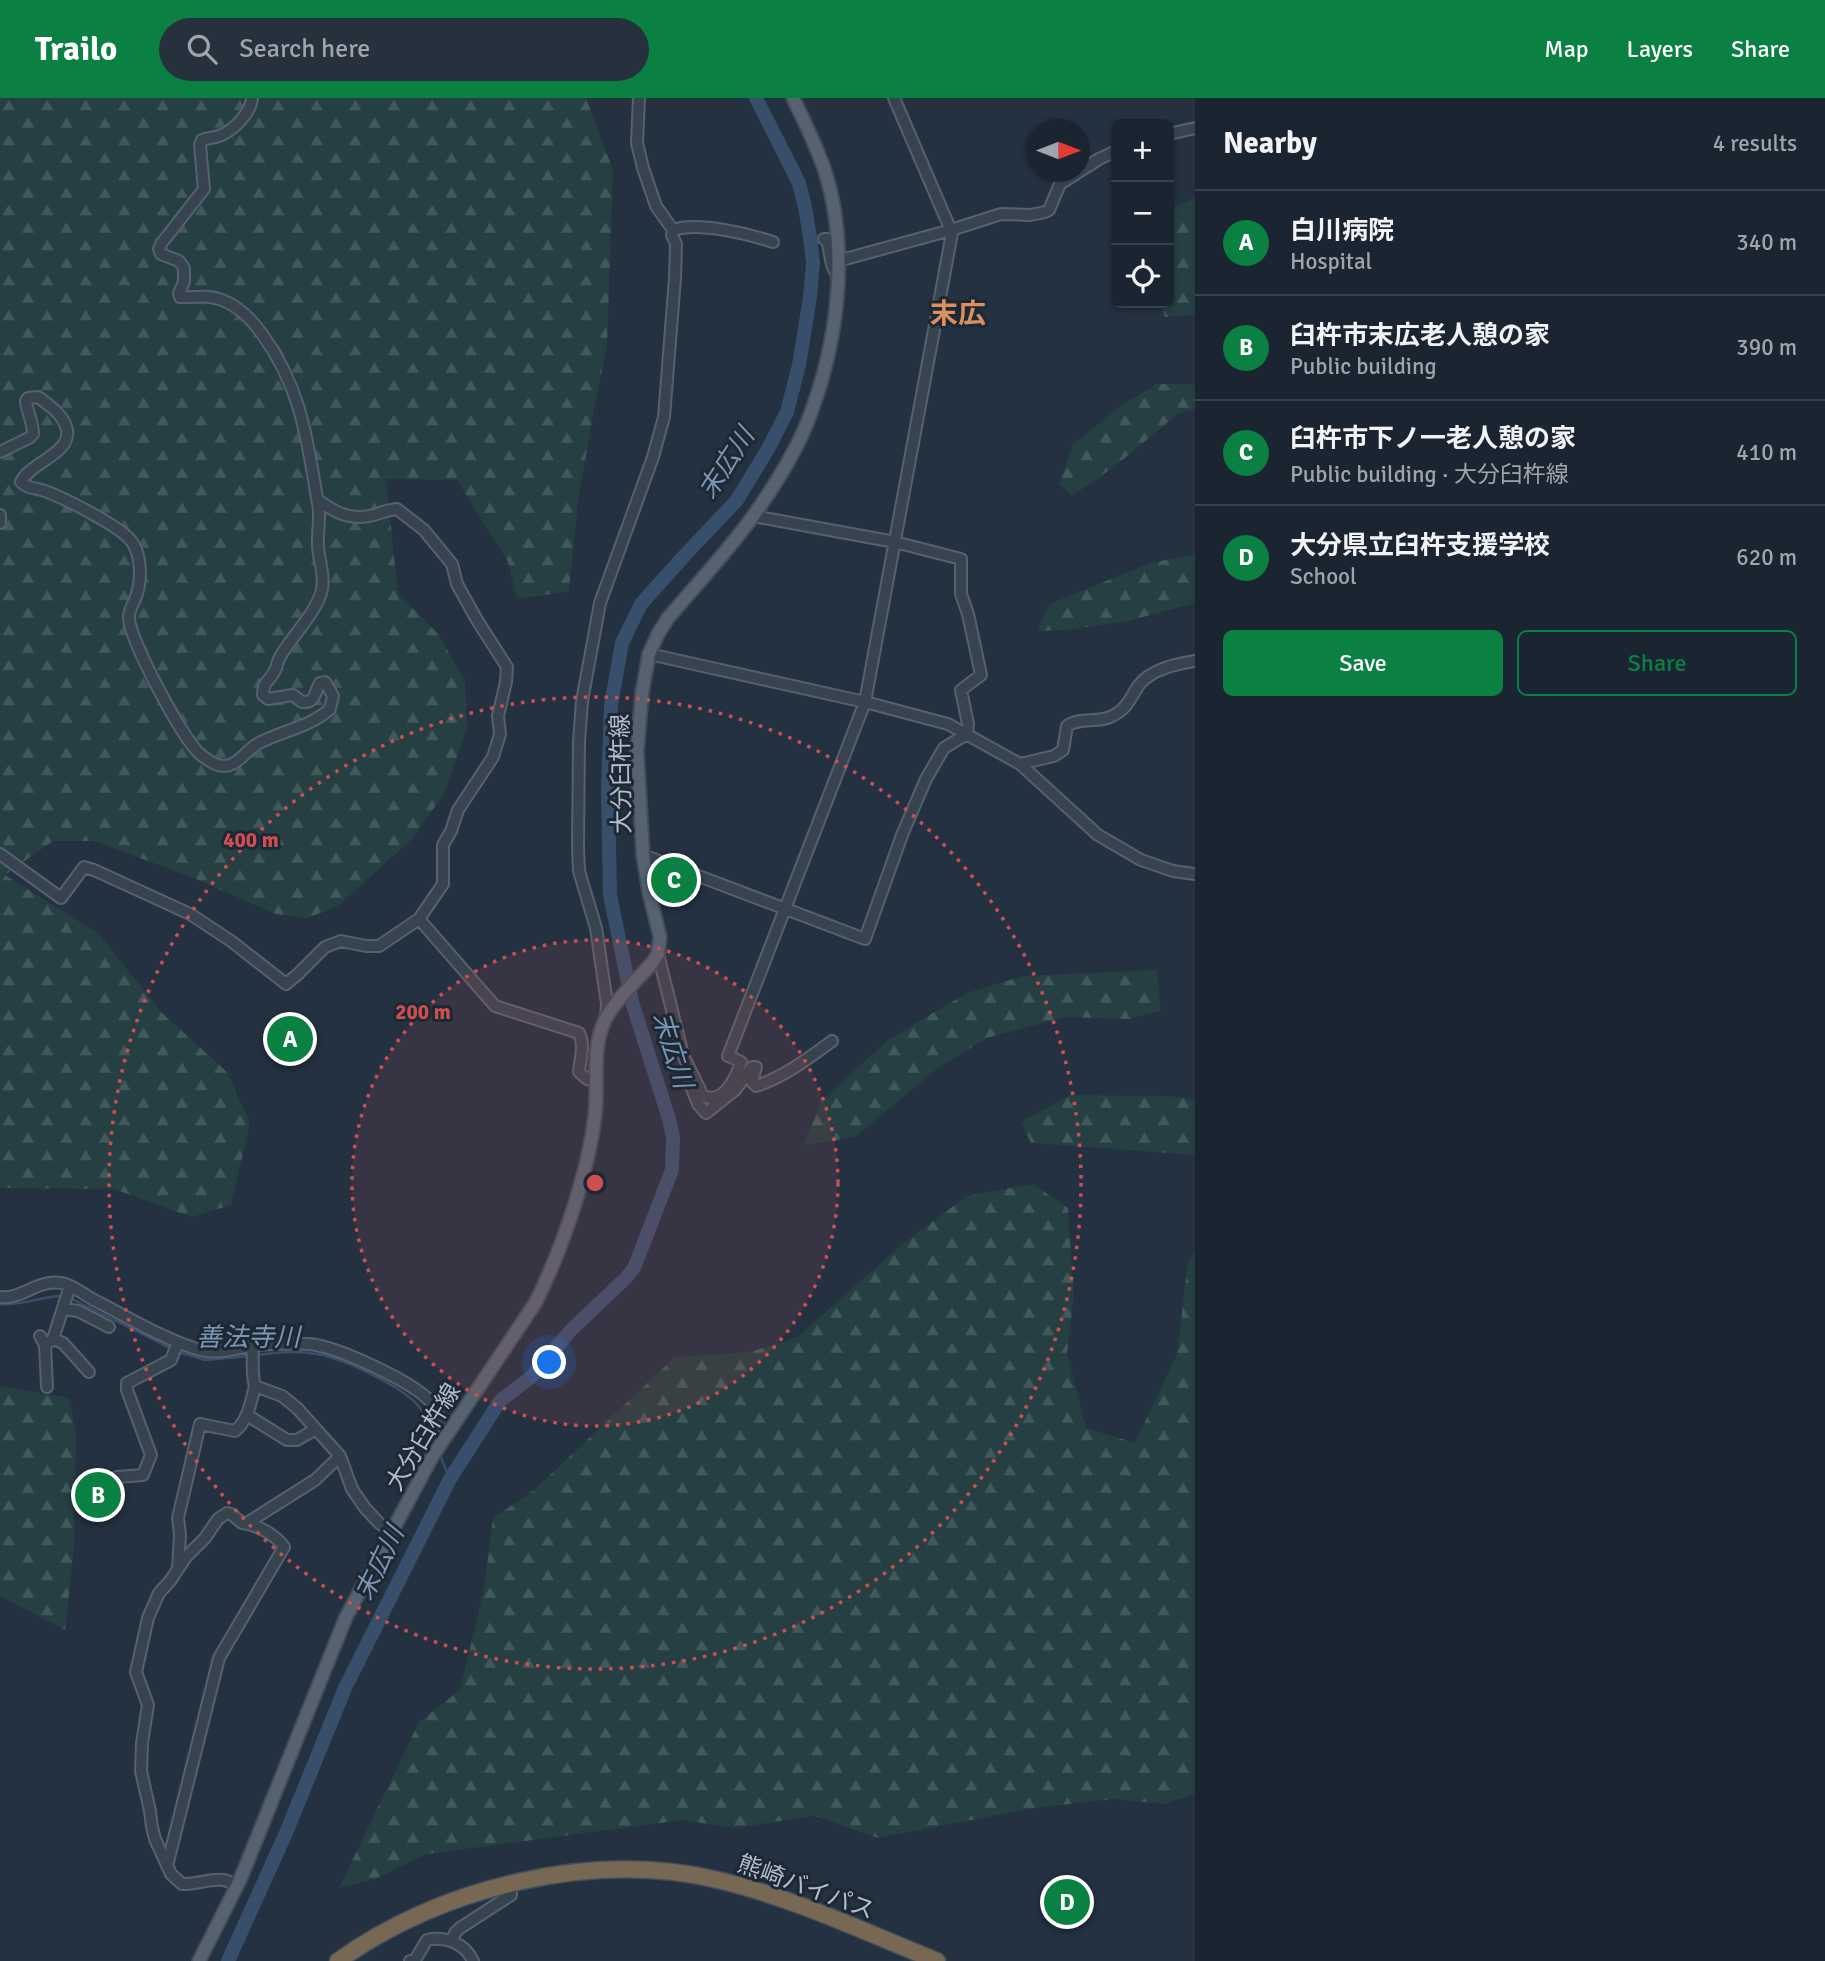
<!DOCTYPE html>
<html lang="en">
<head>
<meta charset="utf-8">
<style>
  body { margin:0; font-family:Signika,"Noto Sans JP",sans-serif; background:#27313d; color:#f1f3f6 }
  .controls { position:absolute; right:21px; top:21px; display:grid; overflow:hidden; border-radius:10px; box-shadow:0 2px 5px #0004 }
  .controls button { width:63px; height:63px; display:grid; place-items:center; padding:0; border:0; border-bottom:2px solid #38424d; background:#1a2531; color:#f1f3f6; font:35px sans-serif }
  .compass { position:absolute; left:1027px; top:21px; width:63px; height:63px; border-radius:50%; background:#1a2531; box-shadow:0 2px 5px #0004; rotate:90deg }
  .you { position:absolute; left:550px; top:1265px; width:24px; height:24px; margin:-18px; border:5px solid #fff; border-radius:50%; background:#1a73e8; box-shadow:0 0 0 10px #1a73e833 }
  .badge { display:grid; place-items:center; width:46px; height:46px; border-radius:50%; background:#0b8043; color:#fff; font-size:23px; font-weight:700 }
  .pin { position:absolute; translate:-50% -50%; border:4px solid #fff; box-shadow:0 2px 7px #0006 }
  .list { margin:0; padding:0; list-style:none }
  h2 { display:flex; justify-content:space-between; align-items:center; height:91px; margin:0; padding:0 28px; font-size:30px }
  h2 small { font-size:23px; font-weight:400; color:#9fa5ab }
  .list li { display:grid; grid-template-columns:46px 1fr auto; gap:21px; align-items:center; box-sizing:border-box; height:105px; padding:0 28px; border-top:2px solid #38424d }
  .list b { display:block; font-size:26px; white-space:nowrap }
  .list p { margin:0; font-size:23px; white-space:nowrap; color:#9fa5ab }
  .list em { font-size:23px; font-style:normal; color:#9fa5ab }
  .actions { display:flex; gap:14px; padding:21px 28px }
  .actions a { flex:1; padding:16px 0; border:2px solid #0b8043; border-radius:10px; text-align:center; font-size:24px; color:#0b8043 }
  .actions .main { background:#0b8043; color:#fff }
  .icon { flex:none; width:38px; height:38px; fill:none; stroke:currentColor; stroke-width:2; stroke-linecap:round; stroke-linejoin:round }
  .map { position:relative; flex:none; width:1195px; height:1863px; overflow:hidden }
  header { display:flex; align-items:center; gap:42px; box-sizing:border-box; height:98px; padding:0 35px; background:#0b8043; color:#fff }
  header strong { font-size:33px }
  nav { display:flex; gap:38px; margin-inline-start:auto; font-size:24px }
  .search { width:490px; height:63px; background:#27313d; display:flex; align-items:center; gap:18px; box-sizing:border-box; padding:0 24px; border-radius:38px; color:#9fa5ab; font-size:26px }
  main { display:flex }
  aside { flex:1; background:#1a2531 }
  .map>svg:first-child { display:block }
  .forest { fill:url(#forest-firs) }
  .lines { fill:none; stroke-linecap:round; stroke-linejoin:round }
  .stream { stroke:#384f6b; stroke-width:2.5 }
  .river { stroke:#384f6b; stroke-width:14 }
  .minor-casing { stroke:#56616e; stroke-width:14 }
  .major-casing { stroke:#414c59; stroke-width:16 }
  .highway-casing { stroke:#434e5b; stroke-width:19 }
  .minor { stroke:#384350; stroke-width:10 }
  .major { stroke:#566270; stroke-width:12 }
  .highway { stroke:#776854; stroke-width:16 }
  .ring { fill:none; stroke:#ce4e51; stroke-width:3.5; stroke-dasharray:3.5 7 }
  .labels { text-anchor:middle; stroke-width:6; stroke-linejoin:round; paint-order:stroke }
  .street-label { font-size:24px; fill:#b4becb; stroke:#1d2835 }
  .water-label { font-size:26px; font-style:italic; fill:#7a96b4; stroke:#1d2835 }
  .quarter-label { font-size:28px; font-weight:bold; fill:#db905f; stroke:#1d2835 }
  .centre { fill:#ce4e51; stroke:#1d2835; stroke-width:3.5 }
  .ring-label { font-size:21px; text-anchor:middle; font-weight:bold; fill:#ce4e51; stroke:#1d2835; stroke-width:6; stroke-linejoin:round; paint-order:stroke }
</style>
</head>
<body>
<header>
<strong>Trailo</strong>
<div class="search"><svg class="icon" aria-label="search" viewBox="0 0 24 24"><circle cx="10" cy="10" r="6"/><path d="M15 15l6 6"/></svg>Search here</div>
<nav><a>Map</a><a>Layers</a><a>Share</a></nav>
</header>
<main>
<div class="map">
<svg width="1195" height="1863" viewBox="0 0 1195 1863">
  <defs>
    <pattern id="forest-firs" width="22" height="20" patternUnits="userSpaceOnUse" patternTransform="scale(1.75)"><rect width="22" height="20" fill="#253f42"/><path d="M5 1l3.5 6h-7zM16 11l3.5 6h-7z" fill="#42595c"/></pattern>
  </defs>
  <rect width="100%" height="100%" fill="#233141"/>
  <path class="forest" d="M0 0H586L613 72 607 248 594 312 578 403 569 493 517 501 508 464 457 382 386 381 398 495 439 537 465 583 467 630 444 696 411 742 338 808 307 820 276 816 189 778 94 743H53L5 777 99 836 163 916 227 974 250 1025 231 1107 191 1119 114 1091 0 1090Z
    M1195 100V217L1165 219 1161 205H1169V111Z
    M1157 286H1195V311L1179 315 1115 368 1072 398 1059 386 1073 346 1123 306Z
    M1195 456V505L1128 523 1068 532 1038 533 1049 506 1151 465Z
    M1157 872 1161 913 1129 921 1065 919 987 940 939 969 855 1039 804 1047 821 1003 889 941 967 895 1023 878Z
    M1070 997 1169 998 1195 1002V1057L1031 1045 1021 1024Z
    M1033 1086 1068 1110 1074 1197 1067 1256 1086 1330 1135 1345 1177 1256 1188 1163 1195 1154V1696L1164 1706 1114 1701 1034 1710 878 1740 815 1718 734 1730 683 1722 427 1756 375 1781 339 1790 419 1624 460 1592 484 1491 493 1420 534 1392 675 1259 750 1254 796 1240 905 1144 967 1098Z
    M0 1288 69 1300 76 1336 74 1451 65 1532 0 1498Z"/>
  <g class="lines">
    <path class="stream" d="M68 1199 172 1251
      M0 1206C17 1209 42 1198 62 1198
      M178 1254 205 1262 250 1258
      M256 1257C276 1255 296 1252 316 1256 341 1259 406 1290 420 1310 428 1321 430 1334 435 1345
      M439 1355 450 1381"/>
    <path class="river" d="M228 1863 286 1735 345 1590 450 1381 500 1303 531 1279 572 1231 626 1180 634 1170 672 1072 673 1039 669 1021 632 904 610 797 608 692 611 607 622 545 641 506 685 457 737 402 768 351 787 314 799 267 810 199 813 165 810 139 805 109 799 85 756 0"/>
    <g class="minor-casing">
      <path id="minor" d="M1169 36 1195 30
        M673 132C698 123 748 136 773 144
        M824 141H827L832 167 837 177
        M838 163 951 132 1001 116 1030 117 1045 114 1049 112 1060 86 1099 61 1116 53
        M0 354 29 340 33 336C33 324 27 314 26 303L28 300 38 299C49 307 64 317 67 332 71 356 29 365 21 384 27 391 37 390 45 393 64 400 122 429 132 444 142 458 142 485 135 501 133 507 128 513 129 521 131 544 182 640 200 656 207 662 215 668 224 668 238 668 247 651 259 645 282 633 310 629 330 611L333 598 325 584 320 585C314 595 316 605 302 604L293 597 268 601 263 597C263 583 268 585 274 574 277 570 277 564 280 559 291 539 318 513 322 491 325 477 319 463 318 449 317 435 321 420 318 406 307 342 302 291 262 236 252 222 238 208 222 202 206 196 196 200 180 199L179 195 184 184V170L179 163 161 156 159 151 161 146 204 91 200 47 202 42C208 40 213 40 219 38 233 33 251 15 252 0
        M0 417V425
        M649 556 865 604 948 626 1020 666 1098 737 1141 762 1173 773 1195 776
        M1020 666 1054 658 1063 652 1067 628C1079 619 1096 625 1110 619 1128 611 1129 601 1139 587 1151 571 1177 566 1195 563
        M0 756 61 800 84 769 94 772 190 816 231 843 286 886 297 877 325 849 341 843 366 848H379L419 821 443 786V747L451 733 458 712 493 659 500 636 498 618 506 584 507 569 477 522 457 486 452 466 424 432 397 411C386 412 379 416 369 418 348 422 332 413 317 401
        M643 757 865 841 902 737 926 681 944 650 967 636 968 626 961 592 981 577 968 516 961 496V461L895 444 753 418
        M419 821 495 908 579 935C585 947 580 961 579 974L587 981H596
        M658 856 683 957
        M606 920 607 906 596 830 579 773 578 749 579 644 582 603 600 505 653 359 664 319 675 180 676 146 672 137 673 132 656 108 643 70 637 45 639 0
        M681 953 703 998C723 1007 736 980 741 964L728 958 865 604 952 135 894 0
        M690 986 698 1006 706 1015 735 992 752 969H756L752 984 756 988C784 979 809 960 832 943
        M0 1199C21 1202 38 1181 61 1185 73 1187 83 1196 94 1202 128 1219 163 1241 200 1252 219 1257 239 1249 258 1247 276 1246 298 1244 316 1247 343 1252 411 1283 430 1303 438 1312 442 1326 447 1336
        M64 1211 78 1213 109 1229
        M40 1238 45 1247 47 1289
        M53 1241 63 1245 89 1274
        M45 1247 53 1241 70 1188
        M252 1248C254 1261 251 1276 255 1288L282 1298 297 1310 340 1358 352 1391 365 1410 379 1425 391 1433
        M247 1317 287 1342H297L316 1331
        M117 1379 143 1377 151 1357 127 1292V1285L171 1262 178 1244
        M247 1425 315 1382 340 1358
        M178 1470 180 1437 178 1420 200 1326 235 1333C248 1323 251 1303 255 1288
        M167 1768 219 1560 284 1449C276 1437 256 1426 242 1425L231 1416 227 1415 218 1421 205 1440 186 1459 170 1483 159 1495 148 1520 136 1574 148 1607 142 1645 141 1673 150 1713 152 1729 155 1741 171 1776 182 1786C201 1787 222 1774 237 1789
        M452 1843 455 1835 460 1830 511 1797V1785
        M410 1863 415 1862 427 1842C445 1838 465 1845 473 1863"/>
    </g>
    <g class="major-casing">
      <path id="major" d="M199 1863 240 1782 346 1519 432 1359 536 1204C561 1152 581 1095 592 1038 594 1026 596 1013 596 1001 597 974 593 947 605 922 615 902 638 881 653 864L658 856 660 839 649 794 643 757 637 653 642 595 649 556 658 536 668 520C697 486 728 453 754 417 773 390 792 360 805 330 837 252 851 155 825 73 816 48 805 24 793 0"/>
    </g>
    <g class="highway-casing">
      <path id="highway" d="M338 1863C442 1789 592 1752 718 1782 794 1800 865 1834 937 1863"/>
    </g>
    <use href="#minor" class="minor"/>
    <use href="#major" class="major"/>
    <use href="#highway" class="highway"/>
  </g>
  <circle cx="595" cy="1085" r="243" fill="#ce4e51" fill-opacity=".12"/>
  <g class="ring">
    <circle cx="595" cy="1085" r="243"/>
    <circle cx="595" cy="1085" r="486"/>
  </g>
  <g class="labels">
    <g class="street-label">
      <text transform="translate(621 676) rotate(-91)" y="8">大分臼杵線</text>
      <text transform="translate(423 1339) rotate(-59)" y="8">大分臼杵線</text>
      <text transform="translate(806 1789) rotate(20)" y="8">熊崎バイパス</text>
    </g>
    <g class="water-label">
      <text transform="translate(726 365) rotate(-57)" y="9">末広川</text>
      <text transform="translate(673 952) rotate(73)" y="9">末広川</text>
      <text x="248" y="1248">善法寺川</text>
      <text transform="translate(379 1465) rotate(-64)" y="9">末広川</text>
    </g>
    <g class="quarter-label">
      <text x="958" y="225">末広</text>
    </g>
  </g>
  <circle cx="595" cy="1085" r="10" class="centre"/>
  <g class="ring-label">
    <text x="251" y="749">400 m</text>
    <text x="423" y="921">200 m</text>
  </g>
</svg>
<div class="controls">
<button>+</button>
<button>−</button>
<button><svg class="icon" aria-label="locate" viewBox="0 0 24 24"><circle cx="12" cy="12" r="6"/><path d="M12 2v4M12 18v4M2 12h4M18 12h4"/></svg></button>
</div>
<svg class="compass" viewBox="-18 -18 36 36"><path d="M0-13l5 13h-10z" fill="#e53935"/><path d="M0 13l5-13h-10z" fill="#9fa5ab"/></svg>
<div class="you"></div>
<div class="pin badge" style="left:290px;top:941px">A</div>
<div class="pin badge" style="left:98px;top:1397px">B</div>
<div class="pin badge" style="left:674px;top:782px">C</div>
<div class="pin badge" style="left:1067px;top:1804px">D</div>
</div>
<aside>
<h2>Nearby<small>4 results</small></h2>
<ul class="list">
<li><span class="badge">A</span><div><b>白川病院</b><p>Hospital</p></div><em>340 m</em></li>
<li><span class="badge">B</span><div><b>臼杵市末広老人憩の家</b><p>Public building</p></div><em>390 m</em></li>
<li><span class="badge">C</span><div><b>臼杵市下ノ一老人憩の家</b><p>Public building · 大分臼杵線</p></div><em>410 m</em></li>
<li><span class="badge">D</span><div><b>大分県立臼杵支援学校</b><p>School</p></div><em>620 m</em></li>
</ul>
<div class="actions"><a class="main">Save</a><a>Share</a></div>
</aside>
</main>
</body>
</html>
